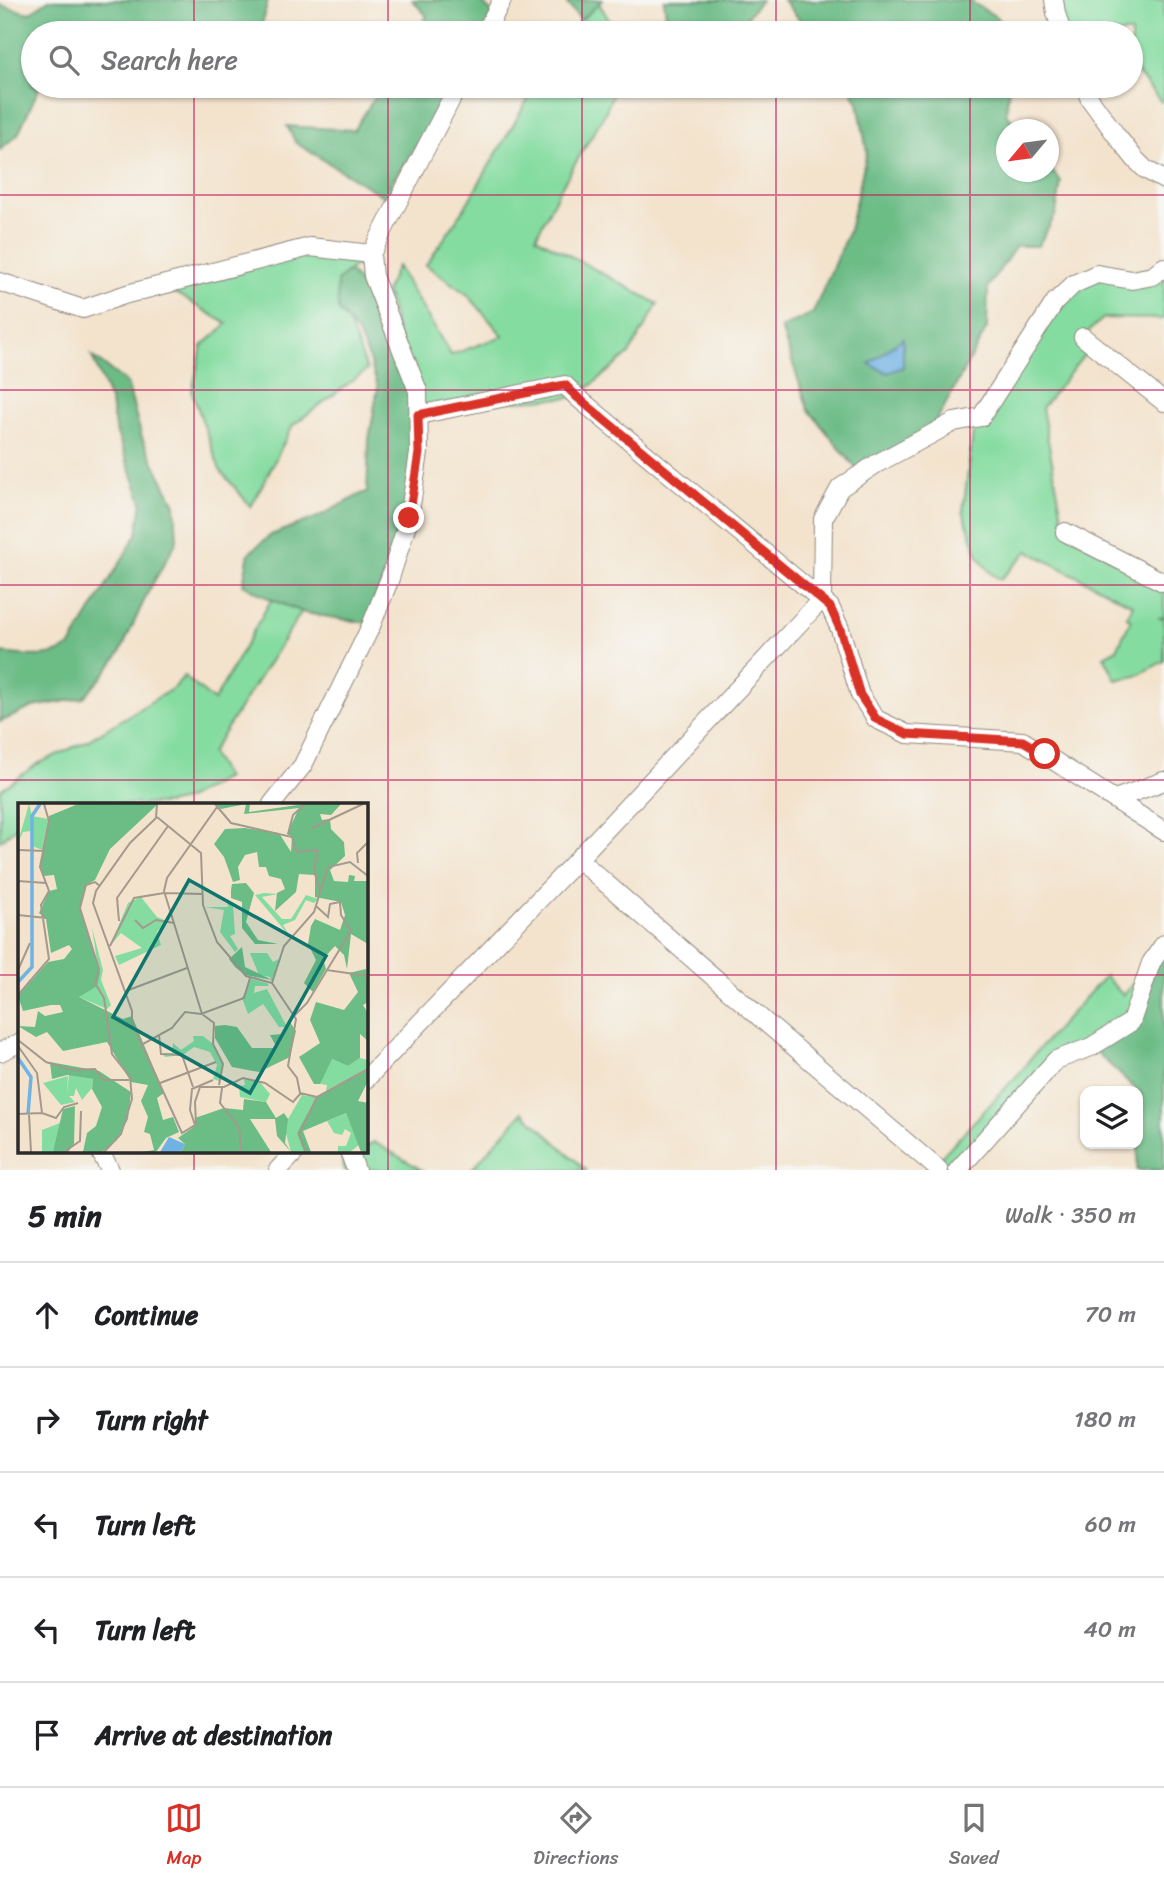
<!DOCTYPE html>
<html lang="en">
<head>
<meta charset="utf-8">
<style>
  body { margin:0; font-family:Sriracha,sans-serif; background:#f2f2f2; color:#202124 }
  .controls { position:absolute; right:21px; bottom:21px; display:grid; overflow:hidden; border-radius:14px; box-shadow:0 2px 5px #0004 }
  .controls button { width:63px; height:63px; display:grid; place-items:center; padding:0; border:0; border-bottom:2px solid #e0e0e0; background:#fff; color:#202124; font:35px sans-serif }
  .compass { position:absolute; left:996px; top:119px; width:63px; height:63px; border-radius:50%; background:#fff; box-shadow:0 2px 5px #0004; rotate:241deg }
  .stop { position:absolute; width:21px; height:21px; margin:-16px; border:5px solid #d93025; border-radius:50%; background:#fff }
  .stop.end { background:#d93025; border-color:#fff; box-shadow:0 2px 7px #0008 }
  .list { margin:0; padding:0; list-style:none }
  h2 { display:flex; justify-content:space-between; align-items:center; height:91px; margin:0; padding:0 28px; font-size:30px }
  h2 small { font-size:23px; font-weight:400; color:#757577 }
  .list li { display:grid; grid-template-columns:46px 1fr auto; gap:21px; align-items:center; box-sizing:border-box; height:105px; padding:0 28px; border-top:2px solid #e0e0e0 }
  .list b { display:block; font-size:26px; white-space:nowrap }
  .list em { font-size:23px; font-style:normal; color:#757577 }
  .icon { flex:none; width:38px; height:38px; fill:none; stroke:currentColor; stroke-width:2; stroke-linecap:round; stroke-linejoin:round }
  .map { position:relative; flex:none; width:1164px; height:1170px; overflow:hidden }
  .search { position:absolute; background:#fff; box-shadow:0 2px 5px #0004; left:21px; right:21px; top:21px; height:77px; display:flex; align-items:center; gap:18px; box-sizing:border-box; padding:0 24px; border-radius:38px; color:#757577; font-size:26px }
  .sheet { height:616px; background:#fff }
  nav { display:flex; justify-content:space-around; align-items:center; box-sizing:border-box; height:98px; border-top:2px solid #e0e0e0; background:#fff; font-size:19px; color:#757577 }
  nav a { display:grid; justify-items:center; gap:4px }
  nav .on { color:#d93025 }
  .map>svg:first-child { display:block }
  .green { fill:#85dca0; stroke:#588466; stroke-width:2 }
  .forest { fill:#6cbc86; stroke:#4c7458; stroke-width:2 }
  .water { fill:#6fb2e4; stroke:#4d6e88; stroke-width:2 }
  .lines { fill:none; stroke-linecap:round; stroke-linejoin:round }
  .minor-casing { stroke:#8f877c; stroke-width:20 }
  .minor { stroke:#fff; stroke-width:18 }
  .route { stroke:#d93025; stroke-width:9 }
  .grid { fill:none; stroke:#c2185b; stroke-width:2; stroke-opacity:0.55 }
  .inset-river { fill:none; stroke:#6fb2e4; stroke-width:3.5 }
  .inset-road { fill:none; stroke:#a3998c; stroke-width:2 }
  .view { fill:#0f766e; fill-opacity:0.15; stroke:#0f766e; stroke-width:3.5 }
  .inset-edge { fill:none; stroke:#2b2b2b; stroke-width:3.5 }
</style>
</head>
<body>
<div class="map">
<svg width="1164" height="1170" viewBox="0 0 1164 1170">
  <rect width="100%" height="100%" fill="#f6f6f2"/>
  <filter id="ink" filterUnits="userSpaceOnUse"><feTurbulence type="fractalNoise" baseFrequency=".0143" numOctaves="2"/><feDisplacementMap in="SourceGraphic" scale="14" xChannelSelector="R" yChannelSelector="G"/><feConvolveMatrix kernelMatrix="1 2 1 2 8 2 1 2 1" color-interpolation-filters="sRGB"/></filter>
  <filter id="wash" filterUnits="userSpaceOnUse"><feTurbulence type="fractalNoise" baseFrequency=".00686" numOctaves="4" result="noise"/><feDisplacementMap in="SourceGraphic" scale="28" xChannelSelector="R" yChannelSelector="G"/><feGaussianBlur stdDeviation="1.57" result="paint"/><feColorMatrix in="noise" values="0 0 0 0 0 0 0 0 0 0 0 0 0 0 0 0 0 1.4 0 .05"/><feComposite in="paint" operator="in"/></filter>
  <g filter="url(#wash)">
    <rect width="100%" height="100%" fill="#f3e3cd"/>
    <path class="green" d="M597 0 617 33H570Z
      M1056 0H1164V100L1161 102 1131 65V33H1065Z
      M536 86H616L605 113 559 191 536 237 658 304 629 354 577 397 418 408 386 291 397 266 451 355 503 336 468 295 426 265 461 214Z
      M310 247 363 261 349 271 337 292 367 370 293 425 251 507 220 470 192 392 202 346 227 324 172 291Z
      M1164 267V319L1104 318 1093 327 1084 337 1085 354 1042 408 1065 532 1164 590V617L1158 618H1164V661L1136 676 1116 680 1104 656 1117 649 1131 620 1127 617 1133 605 1028 551 1000 580 990 572 978 556 963 511 975 418 1082 280Z
      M271 600 302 611 211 753 226 778 185 800 166 804H19V825L0 841V790L37 764 85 742 175 687 184 676 214 701Z
      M1144 971 1131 1022 1054 1063 958 1170H947L938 1160 1025 1067 1028 1061 1105 976 1123 995Z
      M523 1112 586 1170H471Z
      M374 1142 422 1170H344L342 1160 358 1151H366V1147Z"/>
    <path class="forest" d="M49 0H268L260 33H33V86H40L18 134 0 150V5L29 13Z
      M412 0H479L495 15 485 33H416L427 16Z
      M564 0H603L581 20Z
      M664 0H761L738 27 735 33H668Z
      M783 0H968L998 18 1003 33H811Z
      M382 86H458L391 183 396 204 296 143 287 126 354 130Z
      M848 86H1009L1006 113 1019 129 1006 130V172H1048L1049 167 1061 182 1056 214 1038 246H1016L988 287 987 328 932 429 858 471 808 409 781 328 813 313 849 230 867 152 858 102Z
      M349 271 366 290 418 415 410 510 366 623 305 613 268 598 243 584 249 553 271 535 318 517 363 493H367L369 439 378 387 368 356 358 334 338 310 337 281Z
      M92 356 127 383 142 438 175 505 177 541 148 592 120 653 102 677 83 698 33 707 0 722V653C23 655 50 661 70 646L137 534 142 502 115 428 111 403Z
      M1164 946V1170H1137L1141 1094 1092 1048 1131 1022Z"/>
    <path class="water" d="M903 338V367L888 373 869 364Z"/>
  </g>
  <g filter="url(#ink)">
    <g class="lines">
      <g class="minor-casing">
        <path id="minor" d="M1054 0 1056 13 1062 33
          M485 33 502 0
          M1084 86 1090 99 1116 135 1135 159 1145 169 1164 180
          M0 282 83 309 127 294 310 247 371 254
          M1083 337 1164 402
          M418 415 565 385 577 397 830 607 840 629 860 695 876 719 907 734 1023 741 1164 831
          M1065 532 1163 582
          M1115 799 1164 781
          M272 804 303 765 371 626 390 578 409 518 419 453 418 391 373 276 371 254 458 86
          M578 859 771 1027 939 1170
          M0 1052 19 1043
          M366 1079 578 859 822 599 823 519 840 488 876 464 954 422 981 417 1055 302 1074 284 1097 274 1132 280 1153 276 1164 267
          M100 1151 110 1170
          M349 1151 356 1170
          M278 1170 296 1151
          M958 1170 1056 1060 1091 1047 1131 1022 1151 963 1164 944"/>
      </g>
      <use href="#minor" class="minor"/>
    </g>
  </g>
  <g class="lines" filter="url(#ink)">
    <path class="route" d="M409 518 419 453 418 415 565 385 577 397 830 607 840 629 860 695 876 719 907 734 1023 741 1045 754"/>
  </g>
  <path class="grid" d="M194 0V33M388 0V33M582 0V33M776 0V33M970 0V33M194 86V804M388 86V1170M582 86V1170M776 86V1170M970 86V1170M0 195H1164M0 390H1164M0 585H1164M0 780H1164M0 975H19M366 975H1164M194 1151V1170"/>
  <g transform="translate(18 803)">
    <rect width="350" height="350" fill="#f3e3cd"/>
    <path d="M11 1 14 13 30 16 27 48 14 43 13 28 5 29 0 39ZM246 90 260 91 244 94 264 116H273L288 92 300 96 296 100 288 97 277 117 265 122 273 135 237 92ZM123 94 139 114 149 118 139 129 143 142 101 162 97 153 124 145 103 130 92 143 110 100ZM209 96 215 102 217 131 212 133 220 146 217 149 202 129 206 107 187 104H210ZM74 125 85 167 83 177 93 202 89 206 61 194 81 171ZM232 150H249L255 159 263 155 254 179 252 174 241 172ZM233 176 249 180 251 183H237L236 190 249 186 269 224H261L245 201 230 211 224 195ZM175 233H185L195 241 205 262 201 278 195 276 199 262 192 249 176 244 165 252 147 254 144 250H154L155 240 163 247 176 238ZM342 255 350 257V266L308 288 309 282 302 281 309 261 314 256 330 263ZM51 272 75 276 74 285 64 297 58 285 56 293H51L57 299 43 302 25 280 50 273 49 291ZM226 276 241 278 252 291 248 299 222 294 221 283 227 282ZM284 292 299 294 280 330 286 349H273L266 323ZM328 310 341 342 332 349H320V343H328L333 330 327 326 324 332 316 330 309 318ZM42 320 43 331 35 349H24V327Z" fill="#85dca0"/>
    <path d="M60 1H140L92 46 77 77 68 82 62 105 82 170 79 183 61 194 105 216 114 213 146 290 139 295 145 317 155 314 161 329 148 335 138 349H124L136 347 132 331 126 329 130 314 123 298 130 282 113 279 89 239 45 248 29 229 18 234 0 223 17 224 20 208 27 213 45 209 42 202H33L5 208 0 193 30 159 46 156 54 146 51 142 33 150 28 116 21 110 31 88 39 86 36 72 26 73 22 64 31 13ZM198 1H232L231 9 287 1H323L313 12 302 11 304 17 312 16 313 26 326 39 327 53 312 67 316 78 330 79 331 72 337 73 336 78H349L350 141 333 131 329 166 326 152 317 143 305 156 308 166 295 189 286 180 298 157 290 141 293 123 297 116 322 127 327 112 323 99 297 94V72L281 71 278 89 257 108 259 90 267 86 263 76 251 73 248 64H241L239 49 227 52 220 64 222 77 215 79 206 54 196 41 207 26 227 25 261 30 273 49 274 34 269 31 281 5 226 11 228 1 203 6ZM228 80 236 90 228 119 240 137 260 141H237L224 125V99L213 95V87L214 81ZM224 144 227 164 254 177 227 172 217 164 211 156ZM348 166 350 199 345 202 350 210V238L342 231V255L330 263 314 256 302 281H296L281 254 302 240 292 217 298 199 326 207 340 189 331 170ZM272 219 278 228 272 254 241 269 214 264 197 235V223L207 222 219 224 234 245H259L252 232 265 231ZM32 259 81 268 113 289 110 316 99 337 84 349H65L69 330 78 323 84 304 74 286 75 276 49 272 34 276ZM350 267V278L340 298 350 300 349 349H343L328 310 285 328 293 349H286L279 330 298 295ZM226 296 248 299 258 315 266 310 270 316 267 340 273 349 259 333 257 316H232L253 349H163L167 341 160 335 177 323V315L206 305 225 307ZM57 303 56 341 50 349H35L45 306Z" fill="#6cbc86"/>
    <path d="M151 334 167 341 163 349H142Z" fill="#6fb2e4"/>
    <path class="inset-river" d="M0 179 14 164V13L22 1M0 255 13 274 10 311"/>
    <path class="inset-road" d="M139 1 138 15 112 40 78 88 75 100 114 208V220L164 330 177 322 172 307 174 286 195 277M197 1 213 20 274 34 279 49 300 47 296 68 303 90M199 4 149 75 146 88 184 211 196 220 195 241 205 261 201 282M139 14 183 50 185 102 199 139 228 173 254 180 278 216 270 263 279 275 282 290 299 294M294 25 345 1M270 31 275 12 287 1M0 47 28 48M340 60 339 50 350 39M0 78 28 80M82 83 77 79 68 82 62 105 81 166 77 180 86 195 94 251 112 274 114 296 103 331 86 349M298 103 310 114 312 101 322 99 323 112 333 128 309 167M0 112 28 115M117 117 125 125 138 117 156 120M101 118 99 95 150 23M92 143 116 95 146 90 184 91M0 167 12 140M254 180 266 143 296 109 310 64 332 59 350 73M108 188 169 165M0 192 31 156 23 102 31 88 22 64 31 18 26 1M276 213 289 200 309 167 350 173M141 232 143 251 164 252 175 284M0 237 28 259 55 267 77 266 85 277H111M125 241 154 225 167 209 183 211 226 195 232 175M0 243 19 270 24 310M142 280 198 259M204 285 202 300 221 324 223 349M0 311 24 310 38 315 46 304 60 300M11 311 13 349M178 321 177 299 182 284H206L225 275 247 280 275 299 283 290M46 349 62 338 63 308M288 349 281 331 299 294 350 266"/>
    <path class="view" d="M171 77 308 153 232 290 95 214Z"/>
    <rect width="350" height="350" class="inset-edge"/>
  </g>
</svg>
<div class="controls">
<button><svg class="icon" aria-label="layers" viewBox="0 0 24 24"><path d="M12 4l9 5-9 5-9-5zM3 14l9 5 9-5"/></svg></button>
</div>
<svg class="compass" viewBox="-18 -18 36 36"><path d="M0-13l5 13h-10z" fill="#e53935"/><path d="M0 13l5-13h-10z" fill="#757577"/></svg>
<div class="stop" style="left:1045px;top:754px"></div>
<div class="stop end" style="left:409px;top:518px"></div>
<div class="search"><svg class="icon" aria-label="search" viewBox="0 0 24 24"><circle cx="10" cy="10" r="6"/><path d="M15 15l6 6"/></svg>Search here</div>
</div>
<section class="sheet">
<h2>5 min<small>Walk · 350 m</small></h2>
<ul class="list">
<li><svg class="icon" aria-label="ahead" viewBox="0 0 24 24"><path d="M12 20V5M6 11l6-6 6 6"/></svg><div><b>Continue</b></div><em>70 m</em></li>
<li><svg class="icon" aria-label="right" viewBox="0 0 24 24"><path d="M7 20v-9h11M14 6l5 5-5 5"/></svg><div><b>Turn right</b></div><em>180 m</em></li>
<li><svg class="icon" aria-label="left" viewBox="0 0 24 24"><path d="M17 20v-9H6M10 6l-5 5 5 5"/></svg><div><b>Turn left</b></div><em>60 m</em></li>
<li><svg class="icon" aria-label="left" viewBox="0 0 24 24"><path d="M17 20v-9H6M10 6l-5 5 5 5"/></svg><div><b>Turn left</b></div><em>40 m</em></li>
<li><svg class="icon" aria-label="arrive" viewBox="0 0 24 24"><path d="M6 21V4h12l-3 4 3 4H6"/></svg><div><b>Arrive at destination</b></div></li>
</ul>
</section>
<nav>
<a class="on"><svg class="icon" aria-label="map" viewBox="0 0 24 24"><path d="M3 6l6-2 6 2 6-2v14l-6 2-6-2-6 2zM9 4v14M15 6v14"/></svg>Map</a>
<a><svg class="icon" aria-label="directions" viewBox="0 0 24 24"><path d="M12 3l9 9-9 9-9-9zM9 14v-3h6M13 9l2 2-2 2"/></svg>Directions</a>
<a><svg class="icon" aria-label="saved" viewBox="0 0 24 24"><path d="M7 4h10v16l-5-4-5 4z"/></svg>Saved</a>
</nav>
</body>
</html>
